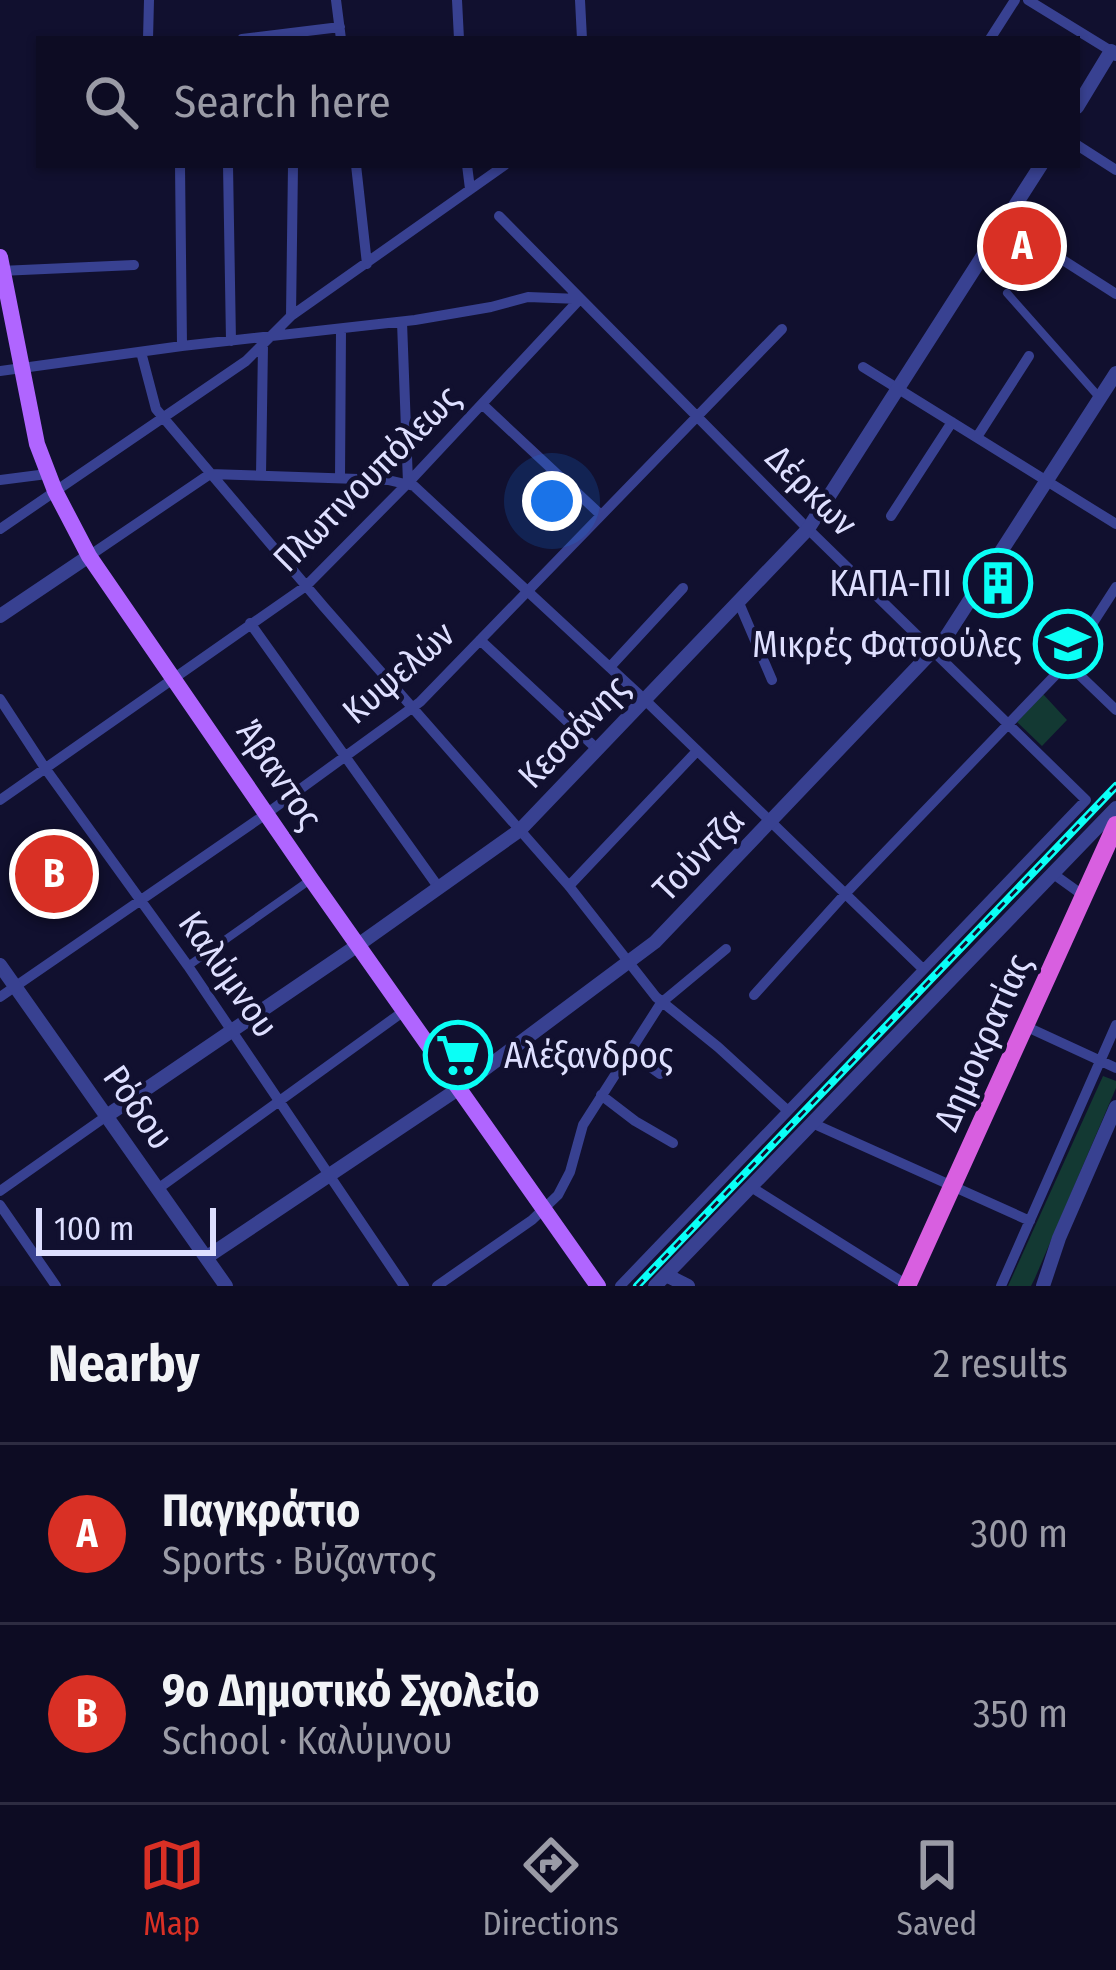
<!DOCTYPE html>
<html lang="en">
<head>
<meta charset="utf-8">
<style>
  body { margin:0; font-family:"Fira Sans Condensed",sans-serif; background:#16152b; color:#f1f3f6 }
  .scale { position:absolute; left:36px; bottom:30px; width:180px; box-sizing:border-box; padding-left:12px; border:6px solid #dedfff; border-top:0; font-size:33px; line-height:42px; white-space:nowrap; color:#dedfff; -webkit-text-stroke:9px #11102f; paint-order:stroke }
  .you { position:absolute; left:552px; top:501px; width:42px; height:42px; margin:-30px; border:9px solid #fff; border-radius:50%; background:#1a73e8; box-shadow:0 0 0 18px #1a73e833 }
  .badge { display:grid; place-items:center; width:78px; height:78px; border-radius:50%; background:#d93025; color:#fff; font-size:39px; font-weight:700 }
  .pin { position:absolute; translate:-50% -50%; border:6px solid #fff; box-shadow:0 3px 12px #0006 }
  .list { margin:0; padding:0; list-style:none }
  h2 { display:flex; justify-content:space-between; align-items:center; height:156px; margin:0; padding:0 48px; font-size:51px }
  h2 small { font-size:39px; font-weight:400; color:#9a9ba6 }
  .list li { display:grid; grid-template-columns:78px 1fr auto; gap:36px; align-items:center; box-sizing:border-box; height:180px; padding:0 48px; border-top:3px solid #2d2c41 }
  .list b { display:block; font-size:45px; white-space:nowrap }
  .list p { margin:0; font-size:39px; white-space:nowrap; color:#9a9ba6 }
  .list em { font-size:39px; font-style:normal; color:#9a9ba6 }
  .icon { flex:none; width:66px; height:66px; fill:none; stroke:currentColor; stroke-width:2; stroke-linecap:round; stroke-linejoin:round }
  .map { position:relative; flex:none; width:1116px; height:1286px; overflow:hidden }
  .search { position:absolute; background:#0d0c23; box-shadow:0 3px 9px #0004; left:36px; right:36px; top:36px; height:132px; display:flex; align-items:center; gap:30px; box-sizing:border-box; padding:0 42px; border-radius:0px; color:#9a9ba6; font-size:45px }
  .sheet { height:516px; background:#0d0c23 }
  nav { display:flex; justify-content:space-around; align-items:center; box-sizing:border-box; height:168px; border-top:3px solid #2d2c41; background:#0d0c23; font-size:33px; color:#9a9ba6 }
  nav a { display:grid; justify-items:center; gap:6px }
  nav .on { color:#d93025 }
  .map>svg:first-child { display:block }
  .park { fill:#133933 }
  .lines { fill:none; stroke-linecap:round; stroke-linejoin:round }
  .pedestrian { stroke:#384191; stroke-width:8 }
  .minor { stroke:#384191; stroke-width:10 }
  .tertiary { stroke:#384191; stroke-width:14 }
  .primary { stroke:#b065ff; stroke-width:16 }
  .trunk { stroke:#d85fe0; stroke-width:18 }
  .rail-casing { stroke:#0afff6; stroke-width:8 }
  .rail { stroke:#11102f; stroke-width:3; stroke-dasharray:9; stroke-linecap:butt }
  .labels { text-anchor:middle; stroke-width:9; stroke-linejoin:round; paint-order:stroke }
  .street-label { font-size:36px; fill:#dedfff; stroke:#11102f }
  .poi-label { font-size:36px; fill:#dedfff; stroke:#11102f; text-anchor:end }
</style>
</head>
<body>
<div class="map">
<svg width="1116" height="1286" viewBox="0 0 1116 1286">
  <rect width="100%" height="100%" fill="#11102f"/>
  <path class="park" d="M1043 694 1067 720 1042 746 1017 722Z
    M1103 1076 1116 1081V1088L1035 1278 1031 1286H1008Z"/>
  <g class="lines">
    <path class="pedestrian" d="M1007 293 1099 397
      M188 966 310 880"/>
    <path class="minor" d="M336 0 341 39
      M457 0 459 39
      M580 0 582 39
      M1028 0 1111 51
      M148 39 149 0
      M242 39 340 27
      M990 39 1015 0
      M1077 145 1116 170
      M180 165 182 346
      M228 165 231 341
      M356 165 367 264
      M467 165 470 189
      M499 216 808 529 1086 800 620 1286
      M1005 223 1116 294
      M0 271 134 265
      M291 316 293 165
      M402 322 408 483
      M141 352 156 409 324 607 569 886 656 997 718 1047 787 1110
      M863 367 1116 524
      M0 371 182 346 415 320 491 307 528 297 579 299
      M482 404 601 515
      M977 437 1029 356
      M261 475 263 345
      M340 478 341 330
      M0 480 47 474
      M891 516 952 422
      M0 529 246 361 291 316 505 165
      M89 556 210 474 388 480 414 486 645 700 922 968
      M739 603 772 680
      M250 623 439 888
      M480 640 597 749
      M1067 663 1116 710
      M610 667 683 588
      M0 699 45 768 188 966 404 1286
      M0 800 306 586 408 483 579 300
      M1052 873 1084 896
      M569 886 697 751
      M754 995 845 894 1067 663 1116 587
      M0 997 266 814 420 702 782 329
      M1025 1026 1116 1068
      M628 1051 660 1074
      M601 1095 635 1121 673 1143
      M812 1123 1030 1221
      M751 1187 907 1285
      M159 1188 404 1011
      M0 1191 108 1115
      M0 1205 56 1286
      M437 1286 532 1220 558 1195 570 1172 583 1125 661 1003 726 949
      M1001 1286 1116 1025"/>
    <path class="tertiary" d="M1077 107 1111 51 1116 54
      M0 616 89 556
      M0 965 226 1286
      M108 1115 358 945 520 830 808 529 1041 165
      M207 1257 458 1089 655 942 946 637 1116 373
      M666 1275 688 1286
      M655 1286 1116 808
      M1043 1286 1059 1238 1116 1107"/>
    <path class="primary" d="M0 257 37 444 55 491 89 556 311 879 598 1286"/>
    <path class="trunk" d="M907 1286 1116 825"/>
    <g class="rail-casing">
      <path id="rail" d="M637 1286 1116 786"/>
    </g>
    <use href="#rail" class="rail"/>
  </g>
  <defs>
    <g id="building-ring" transform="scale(3.45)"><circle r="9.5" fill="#11102f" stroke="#0afff6" stroke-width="1.5"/><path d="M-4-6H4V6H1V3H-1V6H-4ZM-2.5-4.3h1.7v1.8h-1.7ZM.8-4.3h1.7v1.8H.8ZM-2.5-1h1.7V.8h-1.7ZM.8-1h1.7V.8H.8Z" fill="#0afff6"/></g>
    <g id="school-ring" transform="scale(3.45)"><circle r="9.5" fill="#11102f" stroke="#0afff6" stroke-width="1.5"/><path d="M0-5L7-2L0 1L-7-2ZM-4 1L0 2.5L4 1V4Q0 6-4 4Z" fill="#0afff6"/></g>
    <g id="supermarket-ring" transform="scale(3.45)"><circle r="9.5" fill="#11102f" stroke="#0afff6" stroke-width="1.5"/><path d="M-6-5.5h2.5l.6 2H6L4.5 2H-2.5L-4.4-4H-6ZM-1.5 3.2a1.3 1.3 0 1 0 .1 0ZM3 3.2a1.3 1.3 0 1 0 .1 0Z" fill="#0afff6"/></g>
  </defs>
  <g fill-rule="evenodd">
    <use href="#building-ring" x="998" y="583"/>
    <use href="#school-ring" x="1068" y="644"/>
    <use href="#supermarket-ring" x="458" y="1055"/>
  </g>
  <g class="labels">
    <g class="street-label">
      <text transform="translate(366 478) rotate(-45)" y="13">Πλωτινουπόλεως</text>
      <text transform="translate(812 490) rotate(45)" y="13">Δέρκων</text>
      <text transform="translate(398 672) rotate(-41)" y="13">Κυψελών</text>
      <text transform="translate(573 731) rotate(-46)" y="13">Κεσσάνης</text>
      <text transform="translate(280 774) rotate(56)" y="13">Άβαντος</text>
      <text transform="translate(698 854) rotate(-46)" y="13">Τούντζα</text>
      <text transform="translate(229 974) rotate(55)" y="13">Καλύμνου</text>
      <text transform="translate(982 1042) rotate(-66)" y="13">Δημοκρατίας</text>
      <text transform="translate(139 1107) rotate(55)" y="13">Ρόδου</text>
    </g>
    <g class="poi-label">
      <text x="952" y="596">ΚΑΠΑ-ΠΙ</text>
      <text x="1022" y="657">Μικρές Φατσούλες</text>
      <text x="504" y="1068" text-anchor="start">Αλέξανδρος</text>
    </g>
  </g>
</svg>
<div class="scale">100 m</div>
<div class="you"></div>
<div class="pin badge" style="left:1022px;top:246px">A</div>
<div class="pin badge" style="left:54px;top:874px">B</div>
<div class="search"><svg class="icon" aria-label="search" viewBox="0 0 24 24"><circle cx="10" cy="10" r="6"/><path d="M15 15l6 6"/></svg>Search here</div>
</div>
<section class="sheet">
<h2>Nearby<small>2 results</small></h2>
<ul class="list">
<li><span class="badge">A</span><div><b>Παγκράτιο</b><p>Sports · Βύζαντος</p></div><em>300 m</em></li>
<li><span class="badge">B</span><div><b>9ο Δημοτικό Σχολείο</b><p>School · Καλύμνου</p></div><em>350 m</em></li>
</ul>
</section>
<nav>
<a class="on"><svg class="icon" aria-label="map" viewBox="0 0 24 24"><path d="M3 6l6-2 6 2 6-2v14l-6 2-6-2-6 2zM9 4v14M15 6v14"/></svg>Map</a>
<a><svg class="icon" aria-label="directions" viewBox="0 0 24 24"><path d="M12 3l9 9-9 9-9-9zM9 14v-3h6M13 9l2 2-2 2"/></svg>Directions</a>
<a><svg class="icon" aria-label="saved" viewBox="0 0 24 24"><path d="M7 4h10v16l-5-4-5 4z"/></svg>Saved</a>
</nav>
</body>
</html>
